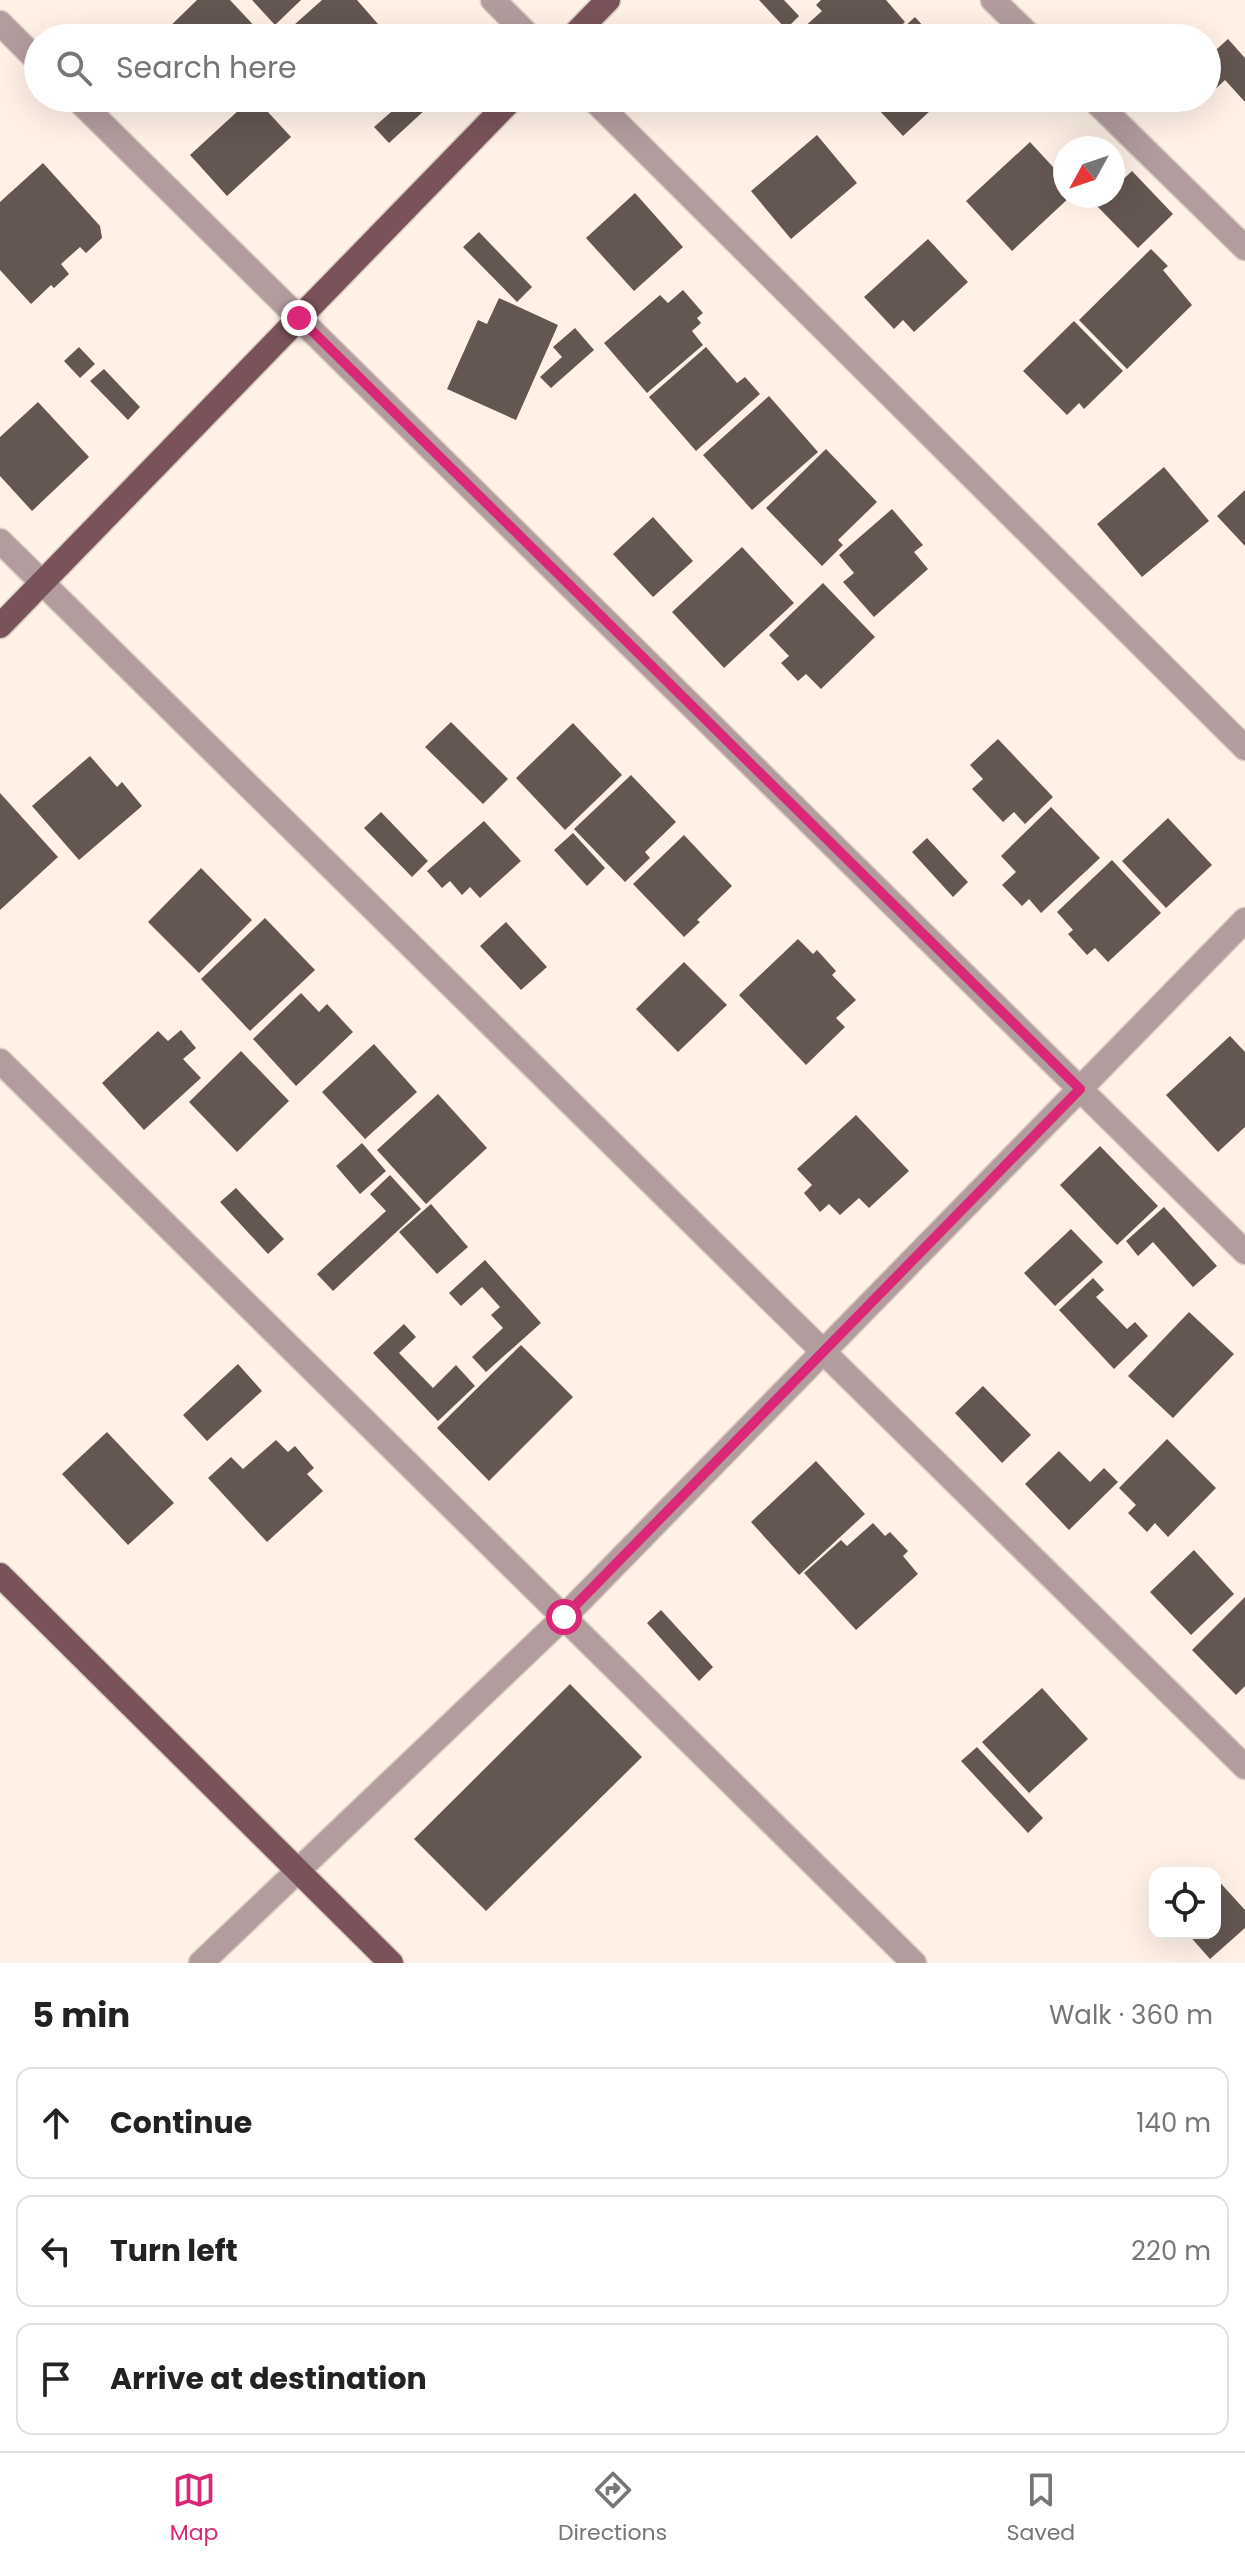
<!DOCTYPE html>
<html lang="en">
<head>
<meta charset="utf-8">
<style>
  body { margin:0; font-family:Poppins,sans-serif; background:#f2f2f2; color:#222 }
  .controls { position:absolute; right:24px; bottom:24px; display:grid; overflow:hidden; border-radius:16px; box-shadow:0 8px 32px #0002 }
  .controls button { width:72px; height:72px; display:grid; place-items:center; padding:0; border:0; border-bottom:2px solid #e0e0e0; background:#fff; color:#222; font:40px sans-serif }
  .compass { position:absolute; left:1053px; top:136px; width:72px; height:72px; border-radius:50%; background:#fff; box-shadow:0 8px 32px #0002; rotate:230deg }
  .stop { position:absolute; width:24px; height:24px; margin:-18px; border:6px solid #db2777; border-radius:50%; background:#fff }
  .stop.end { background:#db2777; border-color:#fff; box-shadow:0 2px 8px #0008 }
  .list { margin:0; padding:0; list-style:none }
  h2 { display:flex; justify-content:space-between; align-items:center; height:104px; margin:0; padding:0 32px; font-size:34px }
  h2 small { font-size:26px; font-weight:400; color:#767676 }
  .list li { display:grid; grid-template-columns:52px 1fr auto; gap:24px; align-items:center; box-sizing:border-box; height:112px; margin:0 16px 16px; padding:0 16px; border:2px solid #e0e0e0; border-radius:16px }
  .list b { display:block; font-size:30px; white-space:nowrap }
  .list em { font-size:26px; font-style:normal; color:#767676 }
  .icon { flex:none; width:44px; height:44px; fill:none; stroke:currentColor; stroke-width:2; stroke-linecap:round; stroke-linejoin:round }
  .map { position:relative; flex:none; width:1245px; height:1963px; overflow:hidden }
  .search { position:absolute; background:#fff; box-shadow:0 8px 32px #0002; left:24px; right:24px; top:24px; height:88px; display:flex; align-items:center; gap:20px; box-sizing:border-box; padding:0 28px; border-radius:44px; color:#767676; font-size:30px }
  .sheet { height:488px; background:#fff }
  nav { display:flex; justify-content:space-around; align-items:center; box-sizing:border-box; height:112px; border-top:2px solid #e0e0e0; background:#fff; font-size:22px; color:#767676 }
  nav a { display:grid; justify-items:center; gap:4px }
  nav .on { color:#db2777 }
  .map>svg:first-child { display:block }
  .building { fill:#645651 }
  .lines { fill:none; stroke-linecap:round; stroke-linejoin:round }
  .minor-casing { stroke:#dacdc3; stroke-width:27 }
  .major-casing { stroke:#dacdc3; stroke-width:27 }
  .minor { stroke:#b29c9e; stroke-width:24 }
  .major { stroke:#795359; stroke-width:24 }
  .route { stroke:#db2777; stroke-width:10 }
</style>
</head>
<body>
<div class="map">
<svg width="1245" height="1963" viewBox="0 0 1245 1963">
  <rect width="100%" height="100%" fill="#fff1e6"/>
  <path class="building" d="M197 0H230L262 34 258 38H161L160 36Z
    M252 0H301L275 25Z
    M322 0H357L385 32 378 38H290L285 33Z
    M759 0H784L799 16 786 29Z
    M821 0H886L905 22 888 38H808L801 30 822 11 816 5Z
    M915 17 934 38H892Z
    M1228 39 1245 58V102L1225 80 1211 93 1207 89V58Z
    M252 98H255L291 137 227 196 190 155Z
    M407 98H417L426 109 389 143 374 127Z
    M809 98H836L822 112Z
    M868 98H944L903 136Z
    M817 135 857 183 791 239 751 191Z
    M1030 142 1065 180V196H1071L1012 251 966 201Z
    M43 163 100 226 102 238 86 253 80 247 61 264 69 274 54 288 51 285 31 304 0 270V202Z
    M1132 171 1173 214 1138 248 1096 205 1105 196H1113V189Z
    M635 193 683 247 634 291 586 238Z
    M479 232 532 287 517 302 463 247Z
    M928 239 968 282 914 332 903 320 894 329 864 297Z
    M1151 249 1168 266 1163 270 1192 305 1127 369 1079 320Z
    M683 290 703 313 697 318 701 323 692 331 703 345 647 393 604 343 660 295 668 303Z
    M499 298 558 325 516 420 447 389 478 320 487 324Z
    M1074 321 1123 371 1084 409 1079 403 1067 415 1023 371Z
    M575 328 594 350 551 388 540 377 562 357 553 347Z
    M79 347 95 364 80 378 64 361Z
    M706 347 737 383 745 377 760 394 696 451 649 397Z
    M104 369 140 407 128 420 90 381Z
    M769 396 818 452 752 510 703 455Z
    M38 402 89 457 32 511 0 476V437Z
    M826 449 877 502 838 540 843 545 822 566 766 508Z
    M1164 467 1209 521 1142 577 1097 524Z
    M1245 490V546L1217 516Z
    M892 509 923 545 914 552 928 569 874 617 843 582 854 573 839 555Z
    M653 517 693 561 653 597 613 554Z
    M742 547 794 603 724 668 672 612Z
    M823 583 875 637 821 689 806 674 798 681 781 663 789 656 769 635Z
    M451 722 508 779 483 804 425 747Z
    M573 723 622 775 565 830 516 778Z
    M998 739 1053 797 1025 824 1014 812 1003 822 972 789 983 779 970 765Z
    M90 756 117 787 122 782 142 806 79 860 32 806Z
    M631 775 676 822 645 852 650 858 625 882 574 829Z
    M0 793 58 857 0 910Z
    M1051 807 1100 858 1041 913 1029 899 1022 906 1002 885 1016 872 1001 856Z
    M381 812 428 861 412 877 364 828Z
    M1168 818 1212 865 1166 908 1122 861Z
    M484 821 521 861 480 898 470 887 462 895 450 881 442 888 427 871Z
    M573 833 605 868 587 886 554 850Z
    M684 835 732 886 697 920 700 922 684 937 633 884Z
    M927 838 968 882 953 897 912 852Z
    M1112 860 1161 913 1108 962 1095 948 1087 955 1068 934 1073 930 1057 912Z
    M201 868 252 920 199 973 148 922Z
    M265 918 315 970 250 1031 201 979Z
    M506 922 547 967 521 990 480 946Z
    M798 939 813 954 817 950 836 971 832 975 856 1000 836 1018 845 1027 806 1065 739 995Z
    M684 962 727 1005 678 1052 636 1009Z
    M301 993 319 1012 327 1004 353 1032 296 1086 253 1039Z
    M181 1030 196 1048 183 1059 201 1078 144 1130 102 1083 158 1031 168 1041Z
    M1230 1036 1245 1052V1127L1218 1152 1166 1095Z
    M374 1044 417 1092 365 1139 322 1092Z
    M241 1051 289 1101 237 1152 189 1102Z
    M438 1094 487 1148 426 1204 377 1150Z
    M856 1115 909 1171 869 1208 859 1198 840 1215 829 1204 820 1212 804 1193 812 1185 797 1169Z
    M362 1143 386 1171 360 1194 336 1166Z
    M1100 1146 1158 1206 1117 1245 1060 1185Z
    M390 1175 421 1209 333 1291 317 1274 386 1211 370 1194Z
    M236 1188 284 1239 268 1254 220 1202Z
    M431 1204 468 1247 437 1274 399 1232Z
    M1164 1207 1217 1266 1193 1287 1153 1242 1138 1256 1126 1241Z
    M1071 1229 1103 1262 1055 1306 1024 1273Z
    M485 1260 541 1323 486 1372 472 1357 503 1328 491 1315 500 1307 482 1287 461 1306 449 1293Z
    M1093 1278 1104 1290 1096 1297 1127 1329 1135 1322 1148 1336 1114 1369 1059 1310Z
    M1189 1312 1234 1354 1173 1418 1128 1376Z
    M404 1324 416 1337 399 1353 433 1388 456 1365 475 1386 438 1421 373 1353Z
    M521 1345 573 1397 489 1481 437 1428Z
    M238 1364 262 1391 207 1441 183 1415Z
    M983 1386 1031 1435 1002 1463 955 1413Z
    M107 1432 174 1503 128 1545 62 1474Z
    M1167 1439 1216 1488 1168 1537 1155 1523 1147 1532 1128 1513 1136 1505 1119 1488Z
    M276 1440 288 1452 295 1446 314 1468 307 1474 323 1491 267 1542 208 1478 231 1457 243 1469Z
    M1059 1451 1090 1482 1104 1468 1118 1482 1069 1530 1025 1484Z
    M816 1461 865 1514 799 1575 751 1522Z
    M873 1523 885 1536 890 1532 908 1551 903 1556 918 1574 856 1630 804 1573 841 1540 847 1546Z
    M1194 1550 1234 1594 1191 1635 1150 1592Z
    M1245 1597V1686L1236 1695 1192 1650Z
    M661 1610 713 1667 699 1681 647 1623Z
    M570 1684 642 1757 486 1911 414 1839Z
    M1042 1688 1088 1739 1029 1793 982 1742Z
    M977 1747 1043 1818 1028 1833 961 1761Z
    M1215 1877 1245 1910V1928L1210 1959 1187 1933H1215Z"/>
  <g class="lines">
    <g class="minor-casing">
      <path id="minor" d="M493 0 531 38
        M993 0 1032 38
        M0 23 38 61
        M76 98 1245 1252
        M592 98 1245 748
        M1092 98 1245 248
        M0 541 1245 1767
        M0 1061 914 1963
        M201 1963 564 1617 1245 920"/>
    </g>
    <g class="major-casing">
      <path id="major" d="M571 38 608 0
        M0 626 513 98
        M0 1575 391 1963"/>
    </g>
    <use href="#minor" class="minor"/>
    <use href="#major" class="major"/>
  </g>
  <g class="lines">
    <path class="route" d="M299 318 1080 1089 564 1617"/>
  </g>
</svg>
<div class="controls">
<button><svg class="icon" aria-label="locate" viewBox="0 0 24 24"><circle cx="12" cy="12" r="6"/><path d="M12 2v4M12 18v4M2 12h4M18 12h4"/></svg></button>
</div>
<svg class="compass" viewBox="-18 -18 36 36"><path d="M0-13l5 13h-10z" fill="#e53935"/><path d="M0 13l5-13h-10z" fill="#767676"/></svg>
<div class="stop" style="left:564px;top:1617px"></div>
<div class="stop end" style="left:299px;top:318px"></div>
<div class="search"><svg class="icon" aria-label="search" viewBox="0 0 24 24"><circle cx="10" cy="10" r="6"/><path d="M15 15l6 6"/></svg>Search here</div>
</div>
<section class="sheet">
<h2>5 min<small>Walk · 360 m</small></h2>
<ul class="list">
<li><svg class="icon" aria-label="ahead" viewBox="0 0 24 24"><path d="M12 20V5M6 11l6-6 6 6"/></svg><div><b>Continue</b></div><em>140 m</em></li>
<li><svg class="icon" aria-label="left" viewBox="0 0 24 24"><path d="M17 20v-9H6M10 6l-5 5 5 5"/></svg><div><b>Turn left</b></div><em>220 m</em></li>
<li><svg class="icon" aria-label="arrive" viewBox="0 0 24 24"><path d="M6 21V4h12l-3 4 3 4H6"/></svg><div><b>Arrive at destination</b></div></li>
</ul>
</section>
<nav>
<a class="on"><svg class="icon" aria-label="map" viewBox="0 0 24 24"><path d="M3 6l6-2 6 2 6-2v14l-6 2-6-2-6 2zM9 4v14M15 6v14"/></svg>Map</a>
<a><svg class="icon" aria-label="directions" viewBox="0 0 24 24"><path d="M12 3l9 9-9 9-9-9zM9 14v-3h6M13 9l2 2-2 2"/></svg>Directions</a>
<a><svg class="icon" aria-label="saved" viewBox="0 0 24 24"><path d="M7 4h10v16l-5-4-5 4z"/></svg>Saved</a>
</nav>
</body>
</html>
